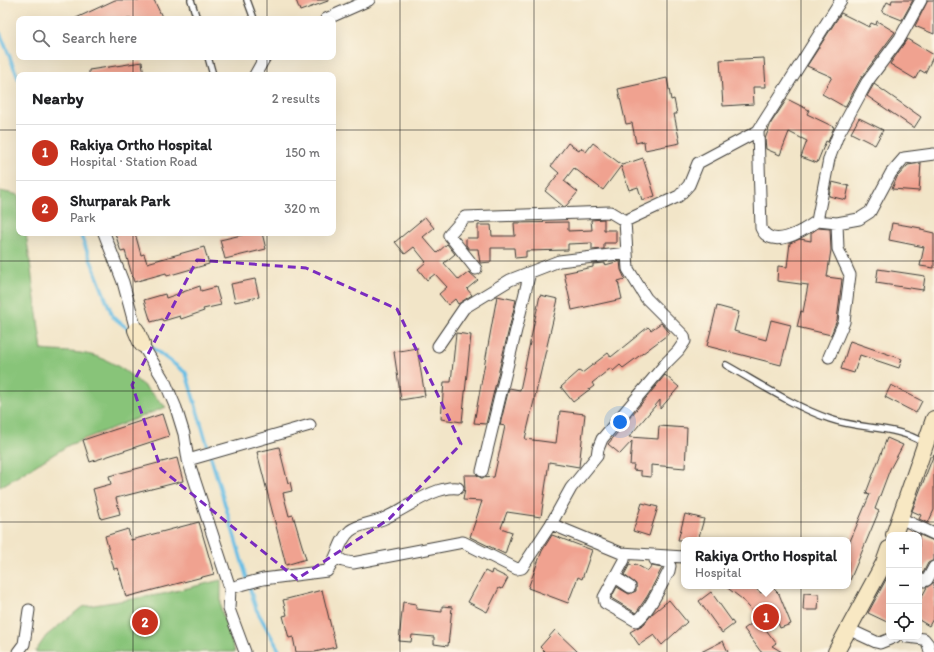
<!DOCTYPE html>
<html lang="en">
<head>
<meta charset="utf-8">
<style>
  body { margin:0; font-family:Itim,sans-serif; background:#f6f6f6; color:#202124 }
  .controls { position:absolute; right:12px; bottom:12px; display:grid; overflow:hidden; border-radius:8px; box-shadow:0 4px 16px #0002 }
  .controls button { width:36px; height:36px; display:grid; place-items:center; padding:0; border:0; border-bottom:1px solid #e0e0e0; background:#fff; color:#202124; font:20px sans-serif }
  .you { position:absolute; left:620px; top:422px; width:14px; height:14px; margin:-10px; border:3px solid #fff; border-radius:50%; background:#1a73e8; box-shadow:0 0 0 6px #1a73e833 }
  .badge { display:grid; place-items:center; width:26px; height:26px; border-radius:50%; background:#c8321e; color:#fff; font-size:13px; font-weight:700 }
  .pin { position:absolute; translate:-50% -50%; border:2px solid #fff; box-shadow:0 1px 4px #0006 }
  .popup { position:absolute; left:681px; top:537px; width:170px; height:52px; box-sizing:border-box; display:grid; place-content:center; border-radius:8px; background:#fff; filter:drop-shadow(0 1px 3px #0005); font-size:13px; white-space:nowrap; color:#757577 }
  .popup b { font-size:15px; color:#202124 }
  .popup::after { content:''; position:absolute; left:50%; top:100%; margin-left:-8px; border:8px solid transparent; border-top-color:#fff }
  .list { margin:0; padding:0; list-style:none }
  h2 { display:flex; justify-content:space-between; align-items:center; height:52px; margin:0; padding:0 16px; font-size:17px }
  h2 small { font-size:13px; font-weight:400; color:#757577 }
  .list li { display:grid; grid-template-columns:26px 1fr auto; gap:12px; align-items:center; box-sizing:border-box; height:56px; padding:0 16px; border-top:1px solid #e0e0e0 }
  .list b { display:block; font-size:15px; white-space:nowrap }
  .list p { margin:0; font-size:13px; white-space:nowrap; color:#757577 }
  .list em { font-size:13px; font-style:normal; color:#757577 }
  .icon { flex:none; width:22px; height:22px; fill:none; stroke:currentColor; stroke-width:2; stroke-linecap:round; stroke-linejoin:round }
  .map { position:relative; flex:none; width:934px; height:652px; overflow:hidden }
  .search { position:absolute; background:#fff; box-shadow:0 4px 16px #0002; left:16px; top:16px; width:320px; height:44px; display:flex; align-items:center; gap:10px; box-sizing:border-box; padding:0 14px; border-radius:8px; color:#757577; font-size:15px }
  .panel { position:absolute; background:#fff; box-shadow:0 4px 16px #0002; left:16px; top:72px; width:320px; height:164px; border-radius:8px }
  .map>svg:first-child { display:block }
  .green { fill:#88c479; stroke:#52704a }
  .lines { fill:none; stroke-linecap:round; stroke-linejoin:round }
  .stream { stroke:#68bee5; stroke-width:3.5 }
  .building { fill:#f0a290 }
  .lane-casing { stroke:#3c3a36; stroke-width:8 }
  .street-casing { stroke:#3c3a36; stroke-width:13 }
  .secondary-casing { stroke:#3c3a36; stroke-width:18 }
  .lane { stroke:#fff; stroke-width:5.5 }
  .street { stroke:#fff; stroke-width:11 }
  .secondary { stroke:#f8e8c3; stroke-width:16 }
  .marked { fill:none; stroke:#7b2cbf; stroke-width:3; stroke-dasharray:8 5; stroke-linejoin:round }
  .grid { fill:none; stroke:#1c1c1c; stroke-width:1; stroke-opacity:0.55 }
</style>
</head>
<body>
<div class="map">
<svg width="934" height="652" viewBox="0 0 934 652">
  <rect width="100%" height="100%" fill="#fcf5e5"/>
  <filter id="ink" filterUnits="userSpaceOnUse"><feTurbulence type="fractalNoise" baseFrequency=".025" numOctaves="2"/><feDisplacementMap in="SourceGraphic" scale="8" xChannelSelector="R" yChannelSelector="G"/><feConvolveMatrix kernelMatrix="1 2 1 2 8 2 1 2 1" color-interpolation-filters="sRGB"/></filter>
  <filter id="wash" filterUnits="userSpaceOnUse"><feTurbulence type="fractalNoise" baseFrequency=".012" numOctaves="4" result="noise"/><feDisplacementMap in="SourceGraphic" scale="16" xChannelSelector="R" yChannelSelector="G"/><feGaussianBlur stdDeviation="0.9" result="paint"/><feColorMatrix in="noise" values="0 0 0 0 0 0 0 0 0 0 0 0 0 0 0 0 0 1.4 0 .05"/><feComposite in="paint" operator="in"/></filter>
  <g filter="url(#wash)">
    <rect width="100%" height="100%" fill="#f2e5c8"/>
    <path class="green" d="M0 191 19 195V233H26L42 350C58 352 75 351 91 355 121 362 144 386 166 407L69 445 0 487Z
      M221 580V609L235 652H35L46 636 82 607 163 594Z"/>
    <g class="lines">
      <path class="stream" d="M0 33 19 80
        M80 233 113 317 132 332
        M146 343 186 373 256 609 280 652"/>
    </g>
    <g id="blocks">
      <path class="building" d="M115 0H154L163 19H74Z
        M296 0H328V1L300 11Z
        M892 0H913L902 20 882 12 887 2 891 4Z
        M928 0H934V34L915 26Z
        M841 13 869 27 871 23 876 25 877 21 895 32 861 78 845 107 822 94 832 77 807 66Z
        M907 39 934 55 925 73 920 70 915 79 890 64Z
        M764 58 766 87H753L754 104 723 106 720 60Z
        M142 62 144 75H89V70Z
        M667 78 671 100 674 99 677 114H674L680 143 645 150 644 141 636 143 632 123 626 124 618 89Z
        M874 84 921 117 914 128 867 96Z
        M787 99 809 110 807 114 834 127 828 142 826 141 817 163 801 157 807 141 789 132 780 155 766 149 765 139 771 123Z
        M859 118 883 130 875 145 851 133Z
        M568 143 579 151 581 148 586 152 593 143 622 165 643 158 655 196 642 200 638 187 629 190 621 166 603 190 574 168 564 181 578 192 566 206 564 207 545 191 559 173 551 166Z
        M921 163 919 191 892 189 897 177 908 165Z
        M832 182 849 186 846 200 829 196Z
        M425 217 434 228 423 237 437 253 447 244 455 254 444 263 459 280 469 272 478 280 467 289 472 295 458 304 455 299 448 305 439 294 447 287 435 274 427 280 418 269 426 262 414 247 405 254 395 242Z
        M604 219V230H616V243H604V249L592 250V243L568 244V250L526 251V257L515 258 514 248H491V262L480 263 478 249H469L466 245V238H478V225H491L492 236H515L514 223 568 222V231L592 230 591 220Z
        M892 223 921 228V230L934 233V268L920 266 924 247 889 240Z
        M818 228 830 229 831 250 827 277 842 279 837 320 831 335 797 327 801 311 803 312 808 285 777 281 778 266 787 267 790 243 800 239 811 241V233Z
        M115 233H135L141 255 144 254 147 263 204 247 209 264 167 276 166 273 134 282 125 251 121 252Z
        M250 233H262L266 249 225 259 220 240Z
        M620 261 621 270 625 279 618 281 622 299 572 310 564 273 593 267V264L605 263V265Z
        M878 269 925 276 923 290 876 283Z
        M255 279 259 297 235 302 231 284Z
        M200 286 201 291 216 287 221 305 203 309 204 311 181 319 180 316 163 321 162 319 151 322 144 300 165 294 166 298Z
        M540 295 558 299 525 439 556 443 560 411 585 414 581 449 579 467 549 462 541 517 507 512 501 528 512 532 505 554 470 537 482 501 463 500 465 488 464 475H477L481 478 494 477 505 426 500 425 509 388 520 390Z
        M497 296 516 300 486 424 474 423Z
        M717 306 739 312 734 331 766 340 771 320 791 325 781 365 707 346Z
        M661 323 670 333 623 368 620 365 613 371 611 368 592 383 594 386 573 402 561 387 579 371 582 373 608 353 611 357 648 327 651 330Z
        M456 333 471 335 462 422 441 419 444 382H451Z
        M850 341 902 359 899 368 860 355 854 373 841 369Z
        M417 348 425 396 401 400 394 352Z
        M665 375 679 387 660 409V400L629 437 658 439 659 426 687 428 685 468 651 465V477L641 476V471L633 470 634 465H630L632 441 620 454 608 444Z
        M891 385 922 401 916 413 885 397Z
        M162 414 169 436 90 462 83 440Z
        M887 438 903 445 890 469 875 509 879 511 848 585V546L870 494 866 493Z
        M279 447 288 483 290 482 292 491 283 493 289 516 293 515 306 559 286 565 257 452Z
        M934 454V510L928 523 919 519 921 515 912 511Z
        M177 458 183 481 116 498 120 514 101 519 93 489 111 484 109 476Z
        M642 503 658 507 649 536 633 531Z
        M685 514 704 519 698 540H678Z
        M199 522 214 574 126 597 118 568 114 569 105 536 128 529 131 540Z
        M913 532 934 541V560L928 563 923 573 919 572V535H912Z
        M552 535 592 550 582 579 578 577 568 603 528 588 542 551Z
        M630 564 633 566 635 564 648 571 652 566 662 568 648 595 636 613 611 598 617 587 629 594 636 591V584L624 575Z
        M492 570 508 578 502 589 499 588 487 612 468 602 485 571 491 574Z
        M889 574V623L868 613Z
        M934 582V617L929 626 919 620V602L927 587Z
        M725 586H753L761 593 771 586 779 594 791 624 780 628 770 603 756 615 742 599Z
        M322 590 336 647 315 652H296L293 637 289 638 283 616 287 615 283 600Z
        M711 592 734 624 722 633 699 601Z
        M804 593 819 594 818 610H803Z
        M669 600 687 622 662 645 654 635 639 645 630 632 644 624 652 614Z
        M403 602 416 604V609L442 612V606L452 607 448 646 434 644V637L412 635 411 642 399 641Z
        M758 619 776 643 772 646 782 652H761L744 629Z
        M555 630 578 652H545L540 647Z
        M723 641 728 652H701Z"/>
    </g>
  </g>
  <g filter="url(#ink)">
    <use href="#blocks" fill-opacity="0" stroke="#3c3a36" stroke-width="1"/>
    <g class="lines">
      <g class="lane-casing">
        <path id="lane" d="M191 0 197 19
          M247 0 254 19
          M208 57 213 75
          M726 365C760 384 793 406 830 419 861 430 896 425 924 443"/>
      </g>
      <g class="street-casing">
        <path id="street" d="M326 19 369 0
          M255 75 265 57
          M758 131 761 228C771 251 803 231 817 221L829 159 838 135 867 82 900 38 921 0
          M817 221 837 223 859 219 870 212 891 173 904 158 934 154
          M104 233 123 282 136 330
          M476 269 449 235 465 217 610 212 625 221
          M142 344 165 382 176 408 184 434 188 460 230 588 229 609 245 652
          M438 346 464 308 510 280 559 261 627 253
          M829 357 844 322 850 275 838 249 837 223
          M188 460 310 425
          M482 471 530 272
          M900 518 934 534
          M336 556 343 561 353 563 463 542 517 569 522 568 551 524
          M684 557 621 553 551 524 571 488 597 456 598 449 602 439 667 362 678 351 685 341 684 336 646 298 628 269 625 221 679 196 689 185 698 163 758 131 841 0
          M624 560 604 597 605 603 636 621C646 617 663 582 669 571L670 566 667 562 655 560
          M615 577 630 587
          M919 579 924 581 927 580 934 567
          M230 588 263 579 327 571C338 559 338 541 350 531 358 524 375 523 385 518 406 509 435 485 458 488
          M848 629 876 642 880 643 895 637
          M907 637 924 639 928 644 930 652
          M18 652 24 644 29 610"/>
      </g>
      <g class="secondary-casing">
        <path id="secondary" d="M136 330 142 344
          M894 535 934 419
          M836 652 884 563 889 549"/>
      </g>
      <use href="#lane" class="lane"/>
      <use href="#street" class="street"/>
      <use href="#secondary" class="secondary"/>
    </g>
  </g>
  <path class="marked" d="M197 260 306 268 397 309 461 444 389 519 297 579 161 469 132 385Z"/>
  <path class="grid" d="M133 0V19M267 0V19M400 0V652M534 0V652M667 0V652M801 0V652M133 57V75M267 57V75M0 130H19M333 130H934M133 233V652M267 233V652M0 261H934M0 391H934M0 522H934"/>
</svg>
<div class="controls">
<button>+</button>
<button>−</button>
<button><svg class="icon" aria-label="locate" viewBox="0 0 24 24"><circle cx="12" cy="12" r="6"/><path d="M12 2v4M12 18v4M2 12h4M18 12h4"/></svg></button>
</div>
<div class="you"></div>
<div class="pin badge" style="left:766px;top:617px">1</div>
<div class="popup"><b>Rakiya Ortho Hospital</b>Hospital</div>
<div class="pin badge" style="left:145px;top:622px">2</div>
<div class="search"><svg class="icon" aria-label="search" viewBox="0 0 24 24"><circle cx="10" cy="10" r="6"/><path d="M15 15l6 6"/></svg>Search here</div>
<section class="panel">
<h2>Nearby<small>2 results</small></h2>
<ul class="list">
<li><span class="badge">1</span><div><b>Rakiya Ortho Hospital</b><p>Hospital · Station Road</p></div><em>150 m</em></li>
<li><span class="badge">2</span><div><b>Shurparak Park</b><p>Park</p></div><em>320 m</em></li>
</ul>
</section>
</div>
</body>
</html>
